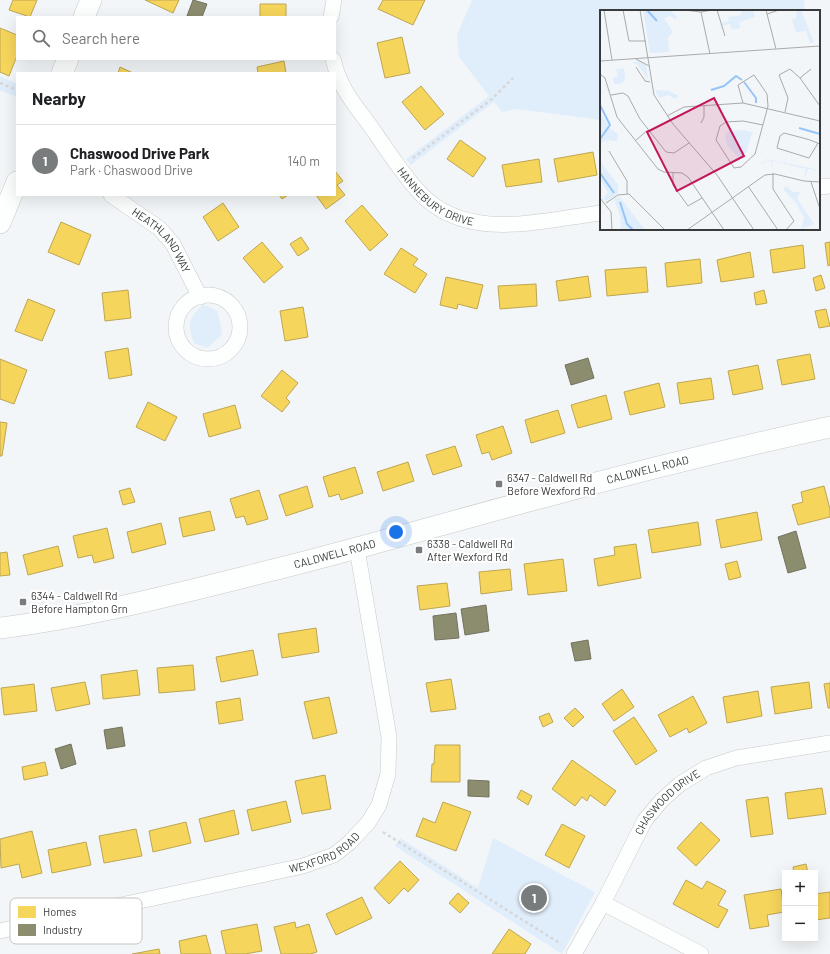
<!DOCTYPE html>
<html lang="en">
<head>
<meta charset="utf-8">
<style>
  body { margin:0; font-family:Barlow,sans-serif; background:#f2f2f2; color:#202124 }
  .controls { position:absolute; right:12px; bottom:12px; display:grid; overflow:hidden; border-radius:0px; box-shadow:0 4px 16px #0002 }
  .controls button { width:36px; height:36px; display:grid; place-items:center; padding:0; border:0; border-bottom:1px solid #e0e0e0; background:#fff; color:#202124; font:20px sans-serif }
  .you { position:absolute; left:396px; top:532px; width:14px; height:14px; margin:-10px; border:3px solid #fff; border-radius:50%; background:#1a73e8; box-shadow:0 0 0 6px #1a73e833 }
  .badge { display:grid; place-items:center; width:26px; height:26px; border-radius:50%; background:#797c7d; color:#fff; font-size:13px; font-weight:700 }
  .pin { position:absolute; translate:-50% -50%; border:2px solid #fff; box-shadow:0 1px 4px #0006 }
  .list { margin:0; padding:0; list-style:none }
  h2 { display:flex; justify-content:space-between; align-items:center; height:52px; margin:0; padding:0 16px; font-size:17px }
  h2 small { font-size:13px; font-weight:400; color:#757577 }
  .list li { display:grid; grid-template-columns:26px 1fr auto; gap:12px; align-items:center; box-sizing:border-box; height:72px; padding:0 16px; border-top:1px solid #e0e0e0 }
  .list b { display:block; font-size:15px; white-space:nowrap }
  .list p { margin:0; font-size:13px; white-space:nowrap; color:#757577 }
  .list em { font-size:13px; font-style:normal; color:#757577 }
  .icon { flex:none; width:22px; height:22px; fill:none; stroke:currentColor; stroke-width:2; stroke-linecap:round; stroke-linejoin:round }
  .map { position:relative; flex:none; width:830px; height:954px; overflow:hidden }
  .search { position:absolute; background:#fff; box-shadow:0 4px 16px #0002; left:16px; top:16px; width:320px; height:44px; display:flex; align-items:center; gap:10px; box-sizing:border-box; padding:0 14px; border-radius:0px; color:#757577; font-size:15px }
  .panel { position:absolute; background:#fff; box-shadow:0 4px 16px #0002; left:16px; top:72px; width:320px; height:124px; border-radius:0px }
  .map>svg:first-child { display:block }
  .green { fill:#e0edfb }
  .homes { fill:#f6d55c; stroke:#bda652 }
  .industry { fill:#8c8c6e; stroke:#73735f }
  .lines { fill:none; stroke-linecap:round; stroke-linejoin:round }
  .street-casing { stroke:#c7c9ca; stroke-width:16 }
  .secondary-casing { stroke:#c7c9ca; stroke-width:22 }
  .path { stroke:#d7d7d8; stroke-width:2.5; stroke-dasharray:3 3; stroke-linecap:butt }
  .street { stroke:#fdfefe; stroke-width:15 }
  .secondary { stroke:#fdfefe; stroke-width:21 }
  .poi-dot { fill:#797c7d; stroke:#fff; stroke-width:1.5 }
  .labels { text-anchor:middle; stroke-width:4; stroke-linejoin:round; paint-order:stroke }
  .street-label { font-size:11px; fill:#383a3b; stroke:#fff }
  .poi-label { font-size:11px; fill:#383a3b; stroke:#fff; text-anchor:start }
  .inset-river { fill:none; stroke:#95c6f7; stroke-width:2 }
  .inset-road { fill:none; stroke:#a8abac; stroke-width:1 }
  .view { fill:#c2185b; fill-opacity:0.15; stroke:#c2185b; stroke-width:2 }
  .inset-edge { fill:none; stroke:#383a3b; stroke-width:2 }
  .key { fill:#fff; stroke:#c3c4c4; stroke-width:1 }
  .key-label { font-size:11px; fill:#383a3b }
</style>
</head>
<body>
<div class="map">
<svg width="830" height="954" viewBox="0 0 830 954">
  <rect width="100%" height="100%" fill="#f3f6f8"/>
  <path class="green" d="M472 0H804L805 11H601V120L517 109 502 112 494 102 411 165 406 159 489 96 459 57 457 35Z
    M0 76 17 84V97L0 90Z
    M203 304 217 311 220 321 222 335 207 348 194 343C187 324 189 318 203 304Z
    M400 838 478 888 493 838 595 892 562 954 395 846Z"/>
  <path class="homes" d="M13 0H37L30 17 9 10Z
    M145 0H179L173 13Z
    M383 0H425L413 25 378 9Z
    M260 4H286V17H260Z
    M0 28 17 35V56L9 76 0 72Z
    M402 37 410 73 385 78 377 43Z
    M284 61 286 73H258L257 67Z
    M120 67 133 73H118Z
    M421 86 444 114 425 130 402 102Z
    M460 140 486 158 473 177 447 159Z
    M593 152 597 175 558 182 554 159Z
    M539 159 542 182 506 187 502 165Z
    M335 171 343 181 337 185 345 195 326 209 316 195H335Z
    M279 195H288L282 199Z
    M223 203 239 227 218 241 203 217Z
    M362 205 388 235 370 251 345 221Z
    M61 222 91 235 79 265 48 252Z
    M301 237 309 249 298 256 290 244Z
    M262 242 283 267 264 283 243 258Z
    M830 242V265L828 266 825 243Z
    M803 245 805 268 773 273 770 250Z
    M401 248 418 259 413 265 427 274 415 293 384 274Z
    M750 252 754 277 721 282 717 260Z
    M700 259 702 283 667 287 665 263Z
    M646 267 648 292 607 296 605 270Z
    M821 275 825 288 816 291 813 278Z
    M588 276 591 297 559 301 556 281Z
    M446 277 483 285 477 309 458 304 457 309 440 305Z
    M536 284 537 306 500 309 498 286Z
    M128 290 131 318 105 321 102 293Z
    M764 290 767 303 756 305 754 293Z
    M28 299 55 310 42 341 15 331Z
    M303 307 308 337 285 341 280 311Z
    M826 309 830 326 819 328 815 311Z
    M128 348 132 375 109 379 105 352Z
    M810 354 815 379 782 385 777 360Z
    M0 359 27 370 14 404 0 399Z
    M758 365 763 389 733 395 728 371Z
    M282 370 298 383 286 398 290 402 282 412 261 396Z
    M711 378 714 399 680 404 677 383Z
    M659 383 665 407 630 415 624 392Z
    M606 395 612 419 578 428 571 405Z
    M148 402 177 417 165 441 136 427Z
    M235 405 241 428 209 437 203 414Z
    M558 410 565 433 531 443 525 420Z
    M0 422 7 423 2 456H0Z
    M503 426 512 453 492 460 489 452 482 454 476 435Z
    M455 446 462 466 433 475 426 455Z
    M408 462 414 481 383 491 377 472Z
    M355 467 363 493 341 500 339 494 329 497 323 477Z
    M307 486 313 507 286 516 279 495Z
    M824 486 830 509V517L798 525 792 505 803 502 801 492Z
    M130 488 135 502 123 505 119 491Z
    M259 490 268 519 247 525 244 516 236 518 230 499Z
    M210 511 215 530 183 537 179 518Z
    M757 512 762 540 721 548 716 520Z
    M698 522 701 545 652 553 648 530Z
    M161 523 166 544 132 553 127 532Z
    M107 528 114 558 94 563 92 555 78 558 73 536Z
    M636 544 641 578 598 586 594 559 615 555 614 547Z
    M58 546 63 566 28 575 23 555Z
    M7 552 10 575 0 576V553Z
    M563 559 567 591 528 595 524 564Z
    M737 561 741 577 729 580 725 564Z
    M510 569 512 590 481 594 479 572Z
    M447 583 450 606 420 610 417 586Z
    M316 628 319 652 282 658 278 634Z
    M253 650 258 675 221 682 216 657Z
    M193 665 195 690 159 693 157 668Z
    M137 670 140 695 103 699 101 675Z
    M451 679 456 709 431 712 426 683Z
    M85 682 90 704 56 711 51 688Z
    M809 682 812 708 775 714 771 687Z
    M830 683V708H828L824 684Z
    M34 684 37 711 4 715 1 688Z
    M622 689 634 707 614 721 602 704Z
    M758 691 762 716 727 723 723 697Z
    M693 696 707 723 689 733 687 728 670 737 658 715Z
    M329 697 337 733 313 739 304 702Z
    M240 698 243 720 219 724 216 702Z
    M575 708 584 717 573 727 564 718Z
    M549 713 553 722 543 727 539 717Z
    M634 717 657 751 636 765 613 731Z
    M435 745H460V782H431L432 764H434Z
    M572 760 616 791 605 806 590 795 587 801 582 797 575 806 552 789Z
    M45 762 48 775 24 780 22 767Z
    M325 775 331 809 302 814 295 781Z
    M822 788 826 814 788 819 785 793Z
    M521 790 532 796 528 805 517 798Z
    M768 797 773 834 751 837 746 800Z
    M286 801 291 822 252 831 247 810Z
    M443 802 471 812 456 851 416 836 423 818 435 823Z
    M234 810 239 834 205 842 199 819Z
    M186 822 191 843 153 852 149 831Z
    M701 822 720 840 696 866 677 848Z
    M562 824 585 836 569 868 545 855Z
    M136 829 142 856 104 863 99 836Z
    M32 831 42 873 22 878 19 864 1 868 0 839Z
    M86 842 91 865 52 873 48 850Z
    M400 861 419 880 408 892 404 888 389 904 374 888Z
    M806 864 808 873H794L793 867Z
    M686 880 702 889 707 881 726 891 718 905 728 910 718 928 673 904Z
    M781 889 784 912 767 915 769 926 750 929 744 895Z
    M830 892V918L815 920V894Z
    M458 893 469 903 460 913 449 903Z
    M362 897 372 918 336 935 326 914Z
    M295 922 296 928 309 924 317 952 310 954H281L274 927Z
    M257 924 262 951 245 954H226L221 931Z
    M509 929 531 944 525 954H492Z
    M206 935 211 954H181L179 941Z
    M159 949 160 954H132Z"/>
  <path class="industry" d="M193 0 207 4 202 17 187 16Z
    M588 358 594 378 571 385 565 365Z
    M796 531 806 568 788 573 778 537Z
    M486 605 489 631 465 635 461 609Z
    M456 613 459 638 435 640 433 616Z
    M588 640 591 659 575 661 571 643Z
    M122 727 125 746 107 749 104 730Z
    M71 744 76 764 61 769 55 749Z
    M468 780 489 781V797L468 796Z"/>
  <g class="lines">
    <g class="street-casing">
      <g id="street">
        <path d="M331 17 334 0"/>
        <path id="s1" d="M333 59C341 94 359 108 378 137 391 156 404 176 420 193 467 243 541 220 601 213"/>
        <path d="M819 187 830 186"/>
        <path id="s2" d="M111 195 159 228 173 244 200 297"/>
        <circle cx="208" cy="327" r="32"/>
        <path d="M603 903 701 954"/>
        <path id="s3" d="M0 931 303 866 334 855 349 843 368 823 379 805 388 774 389 737 357 549"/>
        <path id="s4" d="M574 954 603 903 645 820 662 800 680 784 706 768 736 758 830 743"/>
      </g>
    </g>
    <g class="secondary-casing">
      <g id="secondary">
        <path d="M84 17 91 0"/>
        <path d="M62 73 68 59"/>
        <path d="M0 223 17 182"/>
        <path id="s5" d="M0 628C95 616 188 591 281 568 373 545 463 518 555 494 646 469 738 447 830 427"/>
      </g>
    </g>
    <path class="path" d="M0 83 17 90
      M413 158 492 99 513 78
      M383 832 561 944"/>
    <use href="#street" class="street"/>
    <use href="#secondary" class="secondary"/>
  </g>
  <g class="poi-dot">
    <rect x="495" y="480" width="8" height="8" rx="2"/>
    <rect x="415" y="546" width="8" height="8" rx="2"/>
    <rect x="19" y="598" width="8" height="8" rx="2"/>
  </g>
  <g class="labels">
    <g class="street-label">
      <text dy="4" stroke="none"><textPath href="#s1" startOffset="176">HANNEBURY DRIVE</textPath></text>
      <text dy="4" stroke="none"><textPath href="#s2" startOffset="69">HEATHLAND WAY</textPath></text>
      <text dy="4" stroke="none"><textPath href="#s5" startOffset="667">CALDWELL ROAD</textPath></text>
      <text dy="4" stroke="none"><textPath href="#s5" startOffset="343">CALDWELL ROAD</textPath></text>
      <text dy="4" stroke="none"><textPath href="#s4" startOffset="180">CHASWOOD DRIVE</textPath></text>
      <text dy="4" stroke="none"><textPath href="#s3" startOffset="335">WEXFORD ROAD</textPath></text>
    </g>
    <g class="poi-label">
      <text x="507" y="482">6347 - Caldwell Rd<tspan x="507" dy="13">Before Wexford Rd</tspan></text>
      <text x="427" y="548">6338 - Caldwell Rd<tspan x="427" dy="13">After Wexford Rd</tspan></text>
      <text x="31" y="600">6344 - Caldwell Rd<tspan x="31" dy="13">Before Hampton Grn</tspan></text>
    </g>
  </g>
  <g transform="translate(600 10)">
    <rect width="220" height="220" fill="#f3f6f8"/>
    <path d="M43 0H70L77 7 82 1 75 9 70 6 64 8 73 22 68 28 69 42 50 43ZM142 0H153L155 7 139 12 140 18 132 20 130 14 122 16 121 13 129 11 128 7 141 5ZM197 0H201L214 33H210L206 21 196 22 192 10 196 8ZM41 51 46 55 48 70 38 55 32 52ZM24 58 25 70 21 74H14L13 68 18 66 16 59ZM55 80 69 81 79 86 74 89 69 85 59 88ZM0 102 10 118 18 124 17 131 7 130 8 139 6 130 0 134ZM142 120 160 124 152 123 146 143 131 152 138 147 127 135 125 126 117 123 125 126 128 121ZM187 144 185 153 220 160 208 159 204 170 206 159 173 151 172 162V151L166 150 163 154H161L153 149 161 154 167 149 184 153ZM0 151 18 175V184L6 191 3 189 8 182 0 169ZM186 176 193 182H200L197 188 214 214 201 219 204 208 196 193 183 179ZM20 187 41 215 46 220H21L20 206 14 189Z" fill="#e0edfb"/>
    <path class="inset-river" d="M47 0 57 11M144 72 156 88V93M111 80 124 76 136 66 142 70M0 95 10 115 0 129M199 118 220 124M0 163 14 183M20 192 27 214 33 220"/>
    <path class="inset-road" d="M4 0 12 50M23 0 29 31H46M40 0 54 85 73 114 117 165 154 220M84 0 101 2 112 0M117 0 125 26M166 0 176 39M101 2 110 44M167 4 179 0M36 49 49 56M0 51 220 36M36 57 45 71 50 72M0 64 5 68 17 107 24 116 58 159 64 162 82 163 88 167 124 220M200 68 211 59M11 85 23 83 28 86 40 109 66 142 74 143 89 133M143 93 138 75 154 65 167 84 168 96 155 144 141 157 134 158 116 130 120 116 126 112 143 111 163 115M185 102 188 88 179 65 190 59 200 68 220 96M67 106 84 97 143 93 220 111M101 113 104 107V96M36 130 48 120M218 133 209 148 177 138 180 126 184 123 203 128 210 130 220 134M9 141 27 171V184M73 163V175L88 196 102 188M173 163V179L194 211 186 220M211 172 220 199M148 176 178 220M0 188 11 202 12 220M6 193 18 185 29 184 65 220M87 220 165 165 175 164 204 171 220 172"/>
    <path class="view" d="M114 88 144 146 77 181 47 122Z"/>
    <rect width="220" height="220" class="inset-edge"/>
  </g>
  <rect x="10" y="898" width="132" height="46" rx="6" class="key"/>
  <rect x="18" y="906" width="18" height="12" fill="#f6d55c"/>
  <rect x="18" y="924" width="18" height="12" fill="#8c8c6e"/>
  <g class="key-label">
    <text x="43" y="916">Homes</text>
    <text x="43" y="934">Industry</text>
  </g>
</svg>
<div class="controls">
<button>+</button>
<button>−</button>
</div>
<div class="you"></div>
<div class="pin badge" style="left:534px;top:898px">1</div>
<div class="search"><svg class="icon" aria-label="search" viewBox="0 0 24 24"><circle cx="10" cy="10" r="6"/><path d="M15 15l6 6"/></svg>Search here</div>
<section class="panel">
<h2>Nearby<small></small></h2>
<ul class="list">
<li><span class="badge">1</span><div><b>Chaswood Drive Park</b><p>Park · Chaswood Drive</p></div><em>140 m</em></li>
</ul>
</section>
</div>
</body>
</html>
